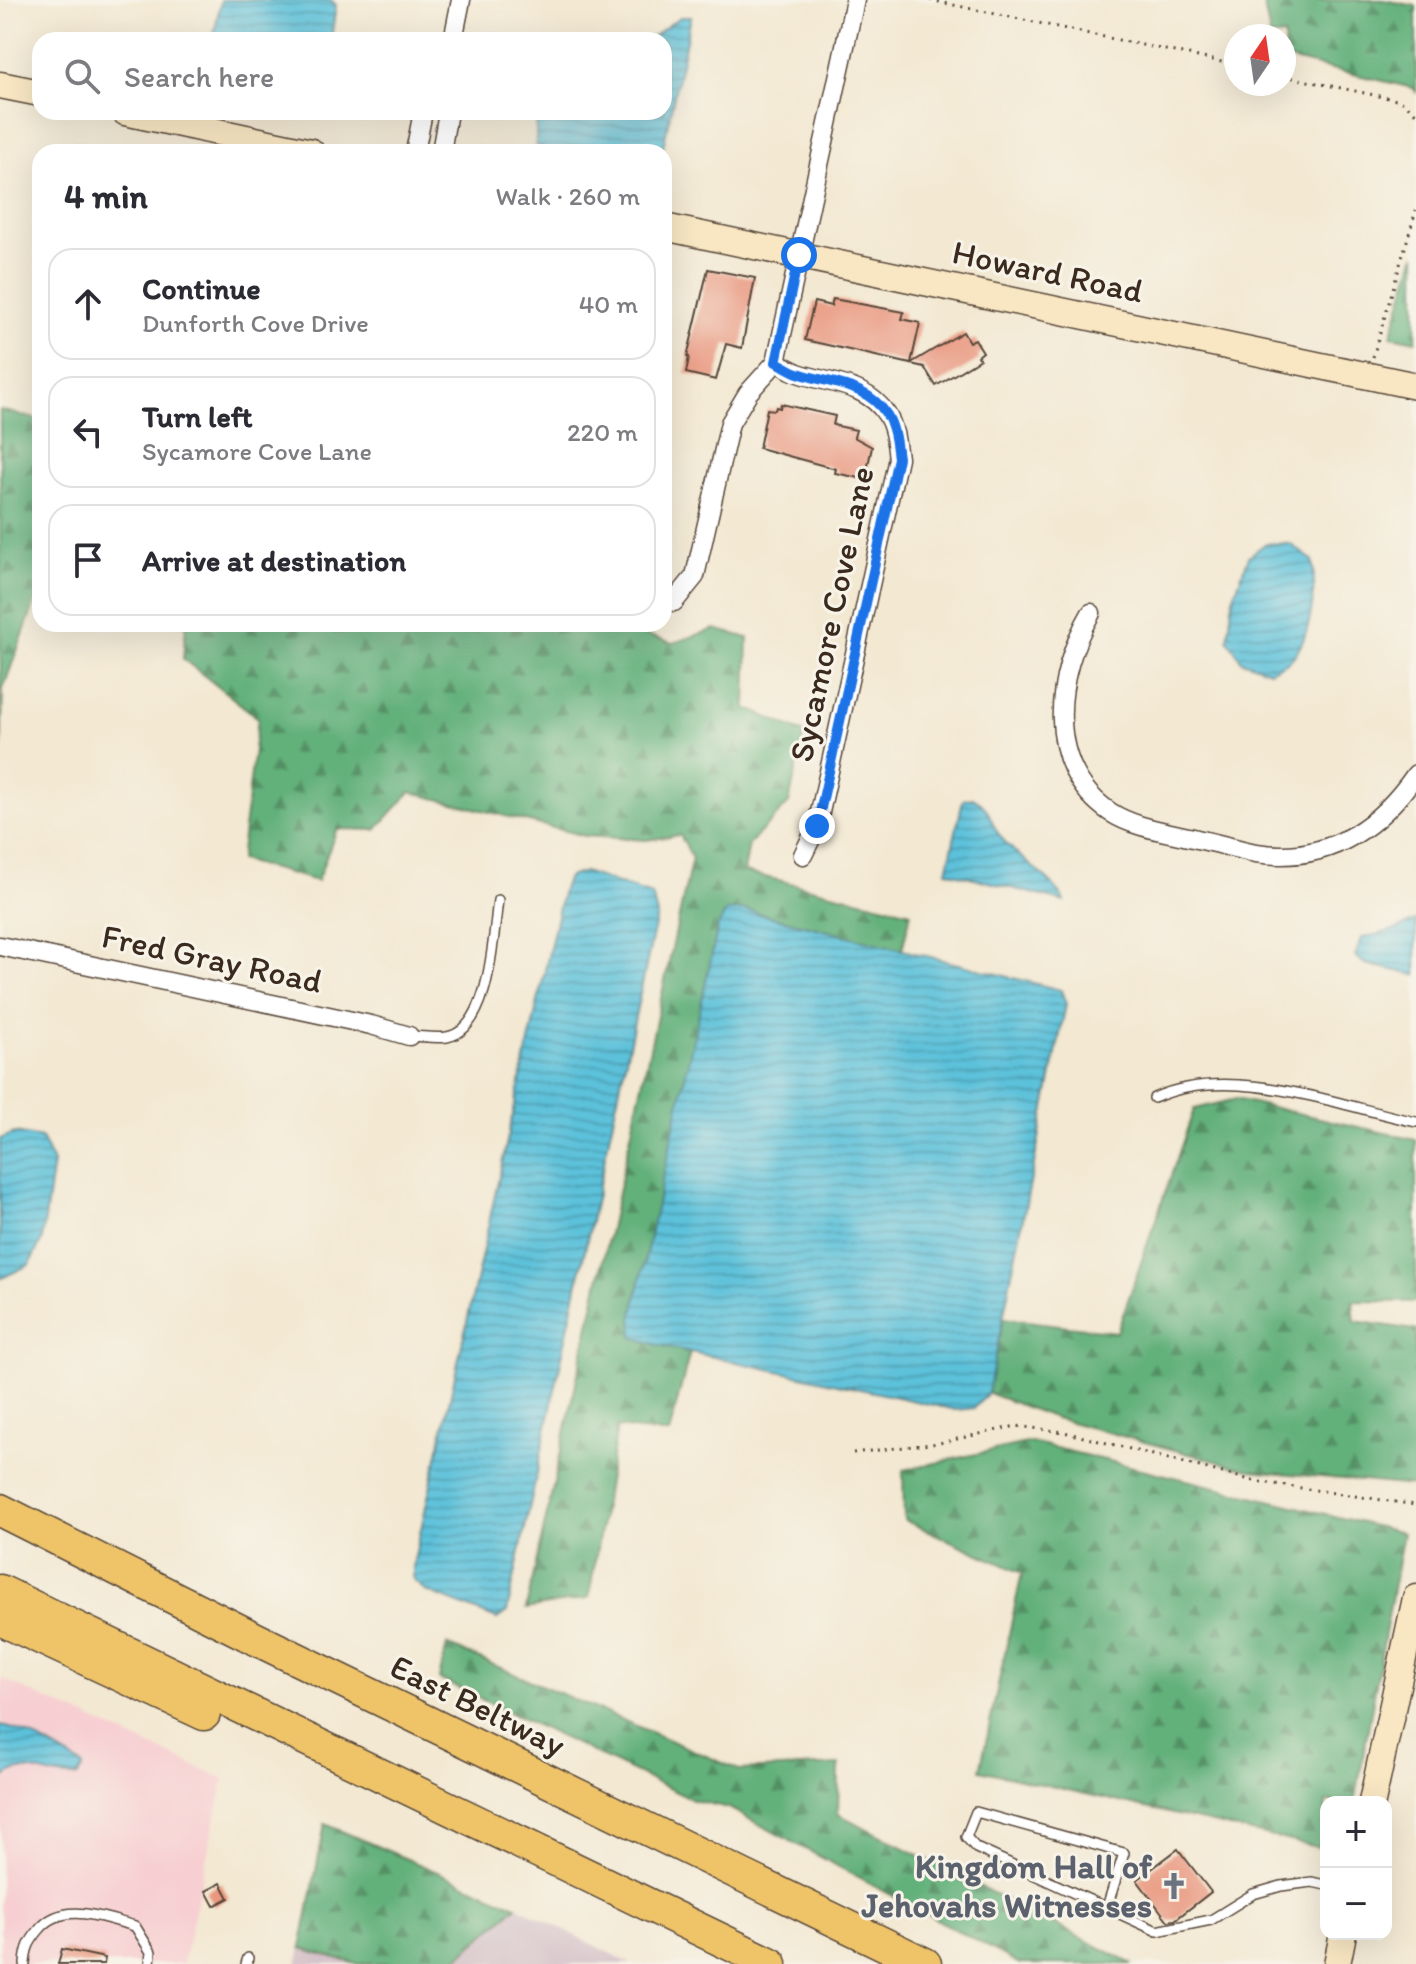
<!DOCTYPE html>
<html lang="en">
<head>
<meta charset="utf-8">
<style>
  body { margin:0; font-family:Itim,sans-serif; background:#f7f7f7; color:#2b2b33 }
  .controls { position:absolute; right:24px; bottom:24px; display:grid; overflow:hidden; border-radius:16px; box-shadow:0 8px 32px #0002 }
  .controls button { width:72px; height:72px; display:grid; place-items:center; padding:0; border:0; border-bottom:2px solid #e1e1e2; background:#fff; color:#2b2b33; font:40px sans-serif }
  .compass { position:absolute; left:1224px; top:24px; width:72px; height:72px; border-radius:50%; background:#fff; box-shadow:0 8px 32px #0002; rotate:13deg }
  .stop { position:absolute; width:24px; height:24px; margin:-18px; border:6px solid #1a73e8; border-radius:50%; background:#fff }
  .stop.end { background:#1a73e8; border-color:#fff; box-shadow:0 2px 8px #0008 }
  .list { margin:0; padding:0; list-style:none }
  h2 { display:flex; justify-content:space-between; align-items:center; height:104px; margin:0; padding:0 32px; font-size:34px }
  h2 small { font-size:26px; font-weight:400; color:#7c7c81 }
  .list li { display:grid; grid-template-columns:52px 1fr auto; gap:24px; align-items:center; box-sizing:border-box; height:112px; margin:0 16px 16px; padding:0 16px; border:2px solid #e1e1e2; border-radius:24px }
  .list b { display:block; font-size:30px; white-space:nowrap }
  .list p { margin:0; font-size:26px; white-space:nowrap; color:#7c7c81 }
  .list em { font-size:26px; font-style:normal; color:#7c7c81 }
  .icon { flex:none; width:44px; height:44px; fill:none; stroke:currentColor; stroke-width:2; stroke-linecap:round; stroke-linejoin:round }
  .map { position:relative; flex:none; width:1416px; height:1964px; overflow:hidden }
  .search { position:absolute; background:#fff; box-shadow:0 8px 32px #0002; left:32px; top:32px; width:640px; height:88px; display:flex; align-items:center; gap:20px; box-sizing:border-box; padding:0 28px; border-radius:24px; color:#7c7c81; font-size:30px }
  .panel { position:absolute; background:#fff; box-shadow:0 8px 32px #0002; left:32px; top:144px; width:640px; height:488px; border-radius:24px }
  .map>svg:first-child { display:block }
  .built { fill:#f7cfd2 }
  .industrial { fill:#d2bdc6 }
  .forest { fill:url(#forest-firs); stroke:#4e6d4c; stroke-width:2 }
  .water { fill:url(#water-rules); stroke:#4c767c; stroke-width:2 }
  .building { fill:#e9977f }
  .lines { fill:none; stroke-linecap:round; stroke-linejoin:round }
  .lane-casing { stroke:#574639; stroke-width:12 }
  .street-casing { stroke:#574639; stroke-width:21 }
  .secondary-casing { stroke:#574639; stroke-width:29 }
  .highway-casing { stroke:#574639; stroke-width:35 }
  .path { stroke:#574639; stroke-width:3; stroke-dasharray:2 6; stroke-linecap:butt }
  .lane { stroke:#fff; stroke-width:9 }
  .street { stroke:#fff; stroke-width:18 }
  .secondary { stroke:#f9e7c3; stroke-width:26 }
  .highway { stroke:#efc469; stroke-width:32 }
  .route { stroke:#1a73e8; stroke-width:10 }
  .labels { text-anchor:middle; stroke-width:6; stroke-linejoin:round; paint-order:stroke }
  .street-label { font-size:34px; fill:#3b2a1e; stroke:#f7f3e8 }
  .worship-label { font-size:34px; font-weight:bold; fill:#5b616d; stroke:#f7f3e8; text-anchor:end }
</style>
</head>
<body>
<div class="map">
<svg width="1416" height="1964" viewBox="0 0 1416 1964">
  <defs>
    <pattern id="forest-firs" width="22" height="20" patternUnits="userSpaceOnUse" patternTransform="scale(2)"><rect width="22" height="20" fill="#62b07a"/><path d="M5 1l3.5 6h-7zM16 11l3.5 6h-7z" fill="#528f63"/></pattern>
    <pattern id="water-rules" width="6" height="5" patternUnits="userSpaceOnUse" patternTransform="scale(2)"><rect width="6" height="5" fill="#5cc1da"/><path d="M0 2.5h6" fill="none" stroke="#4d9db0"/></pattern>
  </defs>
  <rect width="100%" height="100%" fill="#f7f3e8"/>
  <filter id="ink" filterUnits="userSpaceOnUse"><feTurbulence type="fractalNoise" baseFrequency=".0125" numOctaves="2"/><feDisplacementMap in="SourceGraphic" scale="16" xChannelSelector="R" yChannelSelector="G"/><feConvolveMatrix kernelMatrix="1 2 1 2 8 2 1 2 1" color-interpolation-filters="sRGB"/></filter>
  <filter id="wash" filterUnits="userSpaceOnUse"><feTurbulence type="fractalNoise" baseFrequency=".006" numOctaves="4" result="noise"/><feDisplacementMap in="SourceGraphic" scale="32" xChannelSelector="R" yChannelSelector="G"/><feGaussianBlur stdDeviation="1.8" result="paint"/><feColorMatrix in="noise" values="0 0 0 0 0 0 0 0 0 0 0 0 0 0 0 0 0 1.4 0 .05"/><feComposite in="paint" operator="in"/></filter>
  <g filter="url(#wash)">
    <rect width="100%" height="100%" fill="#f3e8d2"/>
    <path class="built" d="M2 1679 224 1779 183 1964H0Z"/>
    <path class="industrial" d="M517 1906 631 1964H451Z
      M301 1948 357 1964H297Z"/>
    <path class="forest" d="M1263 0H1383L1416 6V92L1413 88 1284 58V36H1270Z
      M1416 253V341L1391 336Z
      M0 410 40 420V589L3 689 1 753Z
      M186 624H637L639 633 673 643 715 629 748 638 746 708 804 733 789 803 749 844 744 872 911 912 902 950 745 910 654 1344 690 1352 669 1434 617 1427 589 1598 526 1609 692 858 680 835 646 840 585 836 410 792 376 830 337 829 317 881 240 860 258 718 183 659Z
      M1236 1099 1416 1140V1302L1353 1301 1355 1321 1416 1330 1414 1486 1249 1470 1055 1418 988 1393 1003 1318 1117 1332 1194 1109Z
      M1031 1442 1403 1533 1355 1802H1326V1849L980 1770 1022 1573 904 1520 903 1470Z
      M447 1645 739 1770 839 1765 838 1814 1132 1964H1020L729 1808 693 1800 439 1679Z
      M325 1824 517 1906 451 1964H357L301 1948Z"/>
    <path class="water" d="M221 0H331L336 5 331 40H213Z
      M680 17H691L662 152H550L536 145V124L544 112H664V40H642L652 37Z
      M1266 543 1290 544 1312 560C1317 585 1312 638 1291 659 1286 664 1275 668 1269 671L1242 661 1228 640 1233 598 1249 556Z
      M972 798C991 807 988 817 998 833 1016 860 1050 873 1065 902L947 871 963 800Z
      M584 872 652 895 657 915 507 1612 497 1619 425 1591 413 1579V1565L563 889 568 877Z
      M745 910 1061 990 1066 1004 988 1393 974 1408 956 1410 654 1344 633 1337 632 1318 718 926 726 911Z
      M1416 920V975L1365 964 1355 956 1362 938 1398 929Z
      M15 1133 41 1138 53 1163 42 1240 29 1265 0 1279V1139Z
      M0 1726C30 1730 52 1749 79 1763L83 1767 78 1776C48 1782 26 1755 0 1781Z"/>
    <g id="blocks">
      <path class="building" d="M708 269 755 278 742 348 726 344 716 380 686 373 689 357H687Z
        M833 299 904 312 902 319 920 323 911 363 963 332 969 342 975 339 983 352 978 356 980 359 936 386 924 367 805 340 814 302 831 306Z
        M781 404 835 416 833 425 856 430 854 437 872 447 865 479 835 473 836 469 759 448 767 409 775 410 776 407 780 408Z
        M1178 1849 1211 1892 1175 1920 1168 1921 1137 1880Z
        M221 1883 229 1898 214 1906 206 1891Z
        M62 1949 105 1958 104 1964H58Z"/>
    </g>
  </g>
  <g filter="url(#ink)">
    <use href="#blocks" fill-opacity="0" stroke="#574639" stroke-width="2"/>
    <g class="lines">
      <g class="lane-casing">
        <path id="lane" d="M409 1036C421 1036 435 1039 447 1037 491 1029 493 935 498 900
          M1154 1098C1231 1063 1336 1105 1416 1122
          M1107 1907 1124 1853 976 1812 966 1837 976 1848 1157 1931 1211 1920 1253 1894 1281 1886 1312 1882 1326 1885
          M25 1964C26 1948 29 1942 39 1930 63 1900 103 1918 135 1926L151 1952 150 1964
          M246 1964 248 1958"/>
      </g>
      <g class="street-casing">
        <path id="street" d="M453 40 461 0
          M415 152 423 112
          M441 152 448 112
          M776 362C783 365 790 370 798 373 829 384 867 383 887 415 895 428 896 444 898 458L817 826 803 855
          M674 602 695 576 730 423 748 393 776 362 855 0
          M1091 613C1055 674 1043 766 1110 812 1134 828 1169 832 1197 839 1217 843 1236 849 1256 853 1327 864 1378 829 1416 774
          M0 946 371 1025 409 1036"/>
      </g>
      <g class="secondary-casing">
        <path id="secondary" d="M0 85 40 93
          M125 112 311 152
          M664 227 1416 386
          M1372 1802 1416 1598
          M1337 1964 1343 1934"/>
      </g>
      <g class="highway-casing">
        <path id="highway" d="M0 1510 256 1639 925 1964
          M0 1591 771 1964
          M0 1619 204 1714"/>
      </g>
      <path class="path" d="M930 0 1236 65
        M1284 76 1393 99 1404 103 1416 113
        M1373 357 1416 210
        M853 1453 939 1443 1016 1426 1064 1432 1254 1481 1416 1505"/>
      <use href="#lane" class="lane"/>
      <use href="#street" class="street"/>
      <use href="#secondary" class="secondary"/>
      <use href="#highway" class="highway"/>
    </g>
  </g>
  <g class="lines" filter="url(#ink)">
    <path class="route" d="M799 255 776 362C783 365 790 370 798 373 829 384 867 383 887 415 895 428 896 444 898 458L817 826"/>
  </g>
  <defs>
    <g id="church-bare" transform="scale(2.16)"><path d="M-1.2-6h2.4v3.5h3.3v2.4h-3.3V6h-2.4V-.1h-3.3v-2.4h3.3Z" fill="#6b7280" stroke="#f7f3e8" stroke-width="2.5" paint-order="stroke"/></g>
  </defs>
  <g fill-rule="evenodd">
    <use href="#church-bare" x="1174" y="1886"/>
  </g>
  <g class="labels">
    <g class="street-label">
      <text transform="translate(1048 271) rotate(12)" y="12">Howard Road</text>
      <text transform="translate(831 614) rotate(-78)" y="12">Sycamore Cove Lane</text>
      <text transform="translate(212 958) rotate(12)" y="12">Fred Gray Road</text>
      <text transform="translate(478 1705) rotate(26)" y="12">East Beltway</text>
    </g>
    <g class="worship-label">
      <text x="1152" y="1878">Kingdom Hall of<tspan x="1152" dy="39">Jehovahs Witnesses</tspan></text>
    </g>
  </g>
</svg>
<div class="controls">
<button>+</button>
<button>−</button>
</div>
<svg class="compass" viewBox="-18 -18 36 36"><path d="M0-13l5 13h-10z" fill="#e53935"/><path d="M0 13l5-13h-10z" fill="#7c7c81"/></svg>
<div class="stop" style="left:799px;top:255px"></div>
<div class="stop end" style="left:817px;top:826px"></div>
<div class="search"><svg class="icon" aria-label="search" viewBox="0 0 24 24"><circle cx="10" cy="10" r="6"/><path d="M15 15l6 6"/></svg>Search here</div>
<section class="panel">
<h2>4 min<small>Walk · 260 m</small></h2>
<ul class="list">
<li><svg class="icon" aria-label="ahead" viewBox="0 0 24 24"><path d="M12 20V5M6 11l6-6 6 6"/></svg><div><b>Continue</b><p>Dunforth Cove Drive</p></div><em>40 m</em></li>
<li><svg class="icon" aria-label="left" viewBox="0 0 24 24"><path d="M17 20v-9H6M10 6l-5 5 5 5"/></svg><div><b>Turn left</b><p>Sycamore Cove Lane</p></div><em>220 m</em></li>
<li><svg class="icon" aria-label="arrive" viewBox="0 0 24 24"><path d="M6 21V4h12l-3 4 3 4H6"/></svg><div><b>Arrive at destination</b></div></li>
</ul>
</section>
</div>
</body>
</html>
